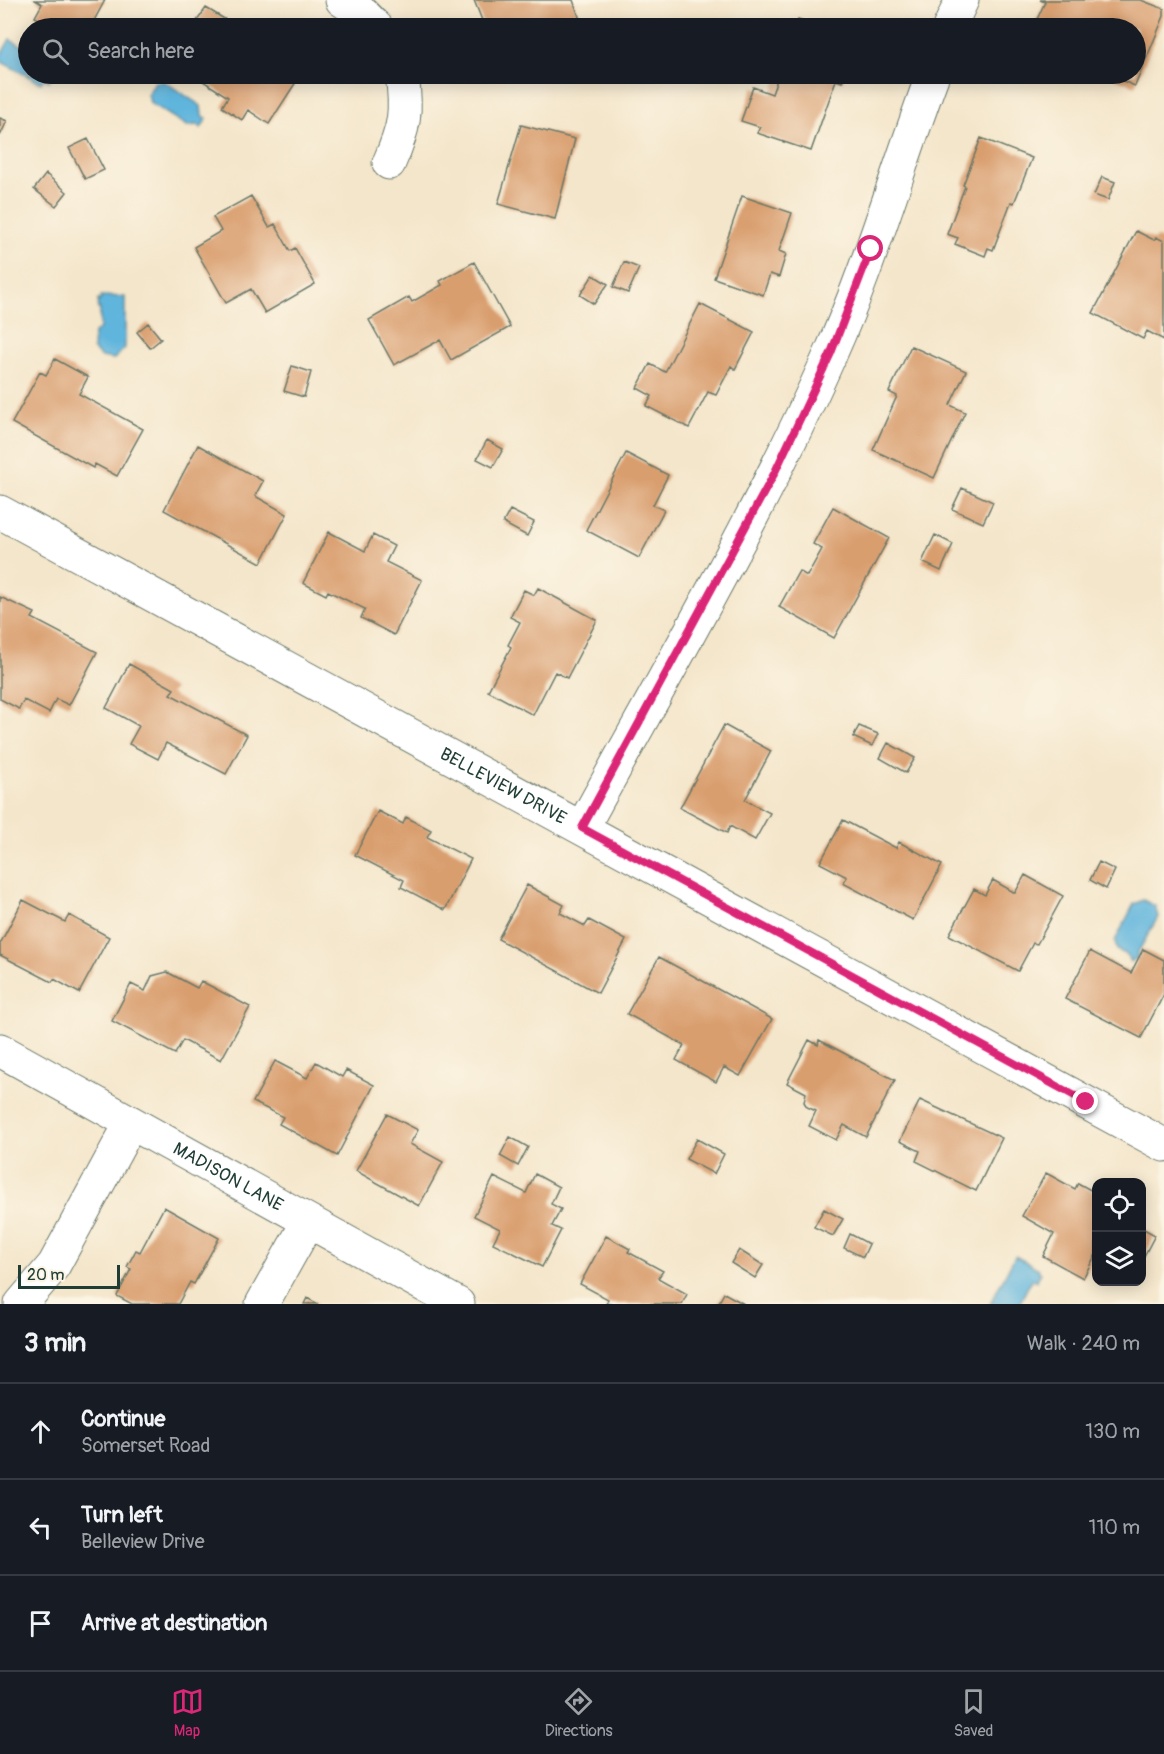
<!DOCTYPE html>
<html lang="en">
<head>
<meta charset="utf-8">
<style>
  body { margin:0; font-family:Pangolin,sans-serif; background:#242831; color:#f1f3f6 }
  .controls { position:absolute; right:18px; bottom:18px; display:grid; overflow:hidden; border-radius:12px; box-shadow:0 3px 15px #0003 }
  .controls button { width:54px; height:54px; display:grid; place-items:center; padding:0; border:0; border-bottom:2px solid #363941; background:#171b24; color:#f1f3f6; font:30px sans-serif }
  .scale { position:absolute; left:18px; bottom:15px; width:102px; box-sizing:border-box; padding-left:6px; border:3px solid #1f3d34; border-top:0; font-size:16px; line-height:21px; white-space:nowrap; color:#1f3d34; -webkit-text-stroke:4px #fcf5e5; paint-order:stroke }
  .stop { position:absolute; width:18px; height:18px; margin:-14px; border:4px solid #db2777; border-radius:50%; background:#fff }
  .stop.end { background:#db2777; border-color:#fff; box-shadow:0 2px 6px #0008 }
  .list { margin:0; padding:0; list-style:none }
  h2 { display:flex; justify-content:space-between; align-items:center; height:78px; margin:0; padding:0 24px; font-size:26px }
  h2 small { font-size:20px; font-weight:400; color:#9ea1a6 }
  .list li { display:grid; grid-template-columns:39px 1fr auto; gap:18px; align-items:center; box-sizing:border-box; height:96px; padding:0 24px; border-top:2px solid #363941 }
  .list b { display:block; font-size:22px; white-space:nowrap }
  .list p { margin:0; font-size:20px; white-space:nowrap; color:#9ea1a6 }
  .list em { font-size:20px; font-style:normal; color:#9ea1a6 }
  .icon { flex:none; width:33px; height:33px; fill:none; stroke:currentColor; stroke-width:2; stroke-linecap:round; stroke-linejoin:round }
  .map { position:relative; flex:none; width:1164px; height:1304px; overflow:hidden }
  .search { position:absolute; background:#171b24; box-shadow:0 3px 15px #0003; left:18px; right:18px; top:18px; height:66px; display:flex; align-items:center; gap:15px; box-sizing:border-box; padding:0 21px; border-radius:33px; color:#9ea1a6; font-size:22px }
  .sheet { height:366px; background:#171b24 }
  nav { display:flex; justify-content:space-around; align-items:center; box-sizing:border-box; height:84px; border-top:2px solid #363941; background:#171b24; font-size:16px; color:#9ea1a6 }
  nav a { display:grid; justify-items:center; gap:3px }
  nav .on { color:#db2777 }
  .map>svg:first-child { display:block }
  .water { fill:#61b5dd; stroke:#407988; stroke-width:1.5 }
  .building { fill:#d99e6e }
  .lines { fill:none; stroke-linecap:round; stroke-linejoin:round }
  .minor-casing { stroke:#6a7869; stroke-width:35 }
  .minor { stroke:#fff; stroke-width:33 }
  .route { stroke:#db2777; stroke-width:8 }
  .labels { text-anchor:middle; stroke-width:5; stroke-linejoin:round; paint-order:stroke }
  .street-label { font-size:18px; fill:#1f3d34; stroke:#fcf5e5 }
</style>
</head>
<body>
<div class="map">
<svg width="1164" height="1304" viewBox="0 0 1164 1304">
  <rect width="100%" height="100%" fill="#fcf5e5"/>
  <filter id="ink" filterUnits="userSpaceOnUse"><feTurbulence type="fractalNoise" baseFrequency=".0167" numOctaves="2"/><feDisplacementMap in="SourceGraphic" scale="12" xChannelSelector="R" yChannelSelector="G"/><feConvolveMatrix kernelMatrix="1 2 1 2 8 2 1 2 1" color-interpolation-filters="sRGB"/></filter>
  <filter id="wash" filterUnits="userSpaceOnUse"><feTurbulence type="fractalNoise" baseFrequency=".008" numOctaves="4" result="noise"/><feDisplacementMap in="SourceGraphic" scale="24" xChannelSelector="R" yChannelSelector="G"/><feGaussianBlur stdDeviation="1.35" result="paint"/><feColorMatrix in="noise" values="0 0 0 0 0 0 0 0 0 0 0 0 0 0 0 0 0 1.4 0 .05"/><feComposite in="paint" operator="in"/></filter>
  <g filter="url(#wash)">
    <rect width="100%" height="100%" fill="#f4e6cb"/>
    <path class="water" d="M10 39 28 49V74H53L49 81 44 78 41 83 0 61V57Z
      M155 82H165L201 106 202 116 207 118 201 128 197 125 187 126 150 103 148 94Z
      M101 296 125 297V348L114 359 101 357 93 349 94 333 100 328V309H98V300H101Z
      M1143 900 1155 906 1158 917 1137 954V959L1131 962 1128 956 1117 950 1115 941 1134 904Z
      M1015 1256 1039 1269 1038 1271 1041 1273 1036 1281 1032 1279 1019 1304H990Z"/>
    <g id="blocks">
      <path class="building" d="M35 0H105L90 28 73 20 68 28H56L35 17 42 4Z
        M474 0H573L583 28H485Z
        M1040 0H1141L1164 9V16L1135 86 1105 74H1136V28H1033L1045 2Z
        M206 8 236 26 234 28H192Z
        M633 19 641 28H623Z
        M798 20 823 28H794Z
        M192 74H282L296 82 269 124 248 110 242 120 222 107 228 97Z
        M779 74H845L842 82 836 80 811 151 757 133 760 127 741 121 753 87 772 94Z
        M0 118 7 121 0 136Z
        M521 125 575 139 555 219 498 204Z
        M981 138 1032 158 1014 203 1011 202 993 250 988 248 985 256 955 244 958 238 947 234 965 186 963 185Z
        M88 139 104 170 85 179 69 148Z
        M46 174 67 192 56 206 34 189Z
        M1102 177 1115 182 1108 200 1094 195Z
        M251 196 269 227 275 224 290 251 295 248 315 284 265 313 251 289 226 303 194 247 221 231 213 217Z
        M742 196 792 213 779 251 786 254 779 277 770 274 763 295 714 278Z
        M1136 231 1154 240 1156 237 1164 241V340L1147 331 1143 339 1093 313Z
        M474 262 510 327 451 360 440 340 394 365 369 320 409 297 412 302 442 285 440 281Z
        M624 262 639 268 628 293 613 287Z
        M593 275 608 284 594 304 580 295Z
        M700 304 754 332 735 369 731 366 716 395 708 392 689 428 646 406 652 396 637 388 650 364 665 372Z
        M148 323 161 339 150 348 137 332Z
        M911 346 966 371 950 405 965 412 934 478 873 450 897 396 889 392Z
        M55 359 88 377 79 394 143 429 117 476 95 464 93 468 12 423 40 372 46 375Z
        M292 366 311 372 304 397 284 391Z
        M487 440 503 449 493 467 477 459Z
        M198 445 263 481 255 496 287 514 261 563 164 510Z
        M626 453 668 475 653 505 664 510 639 558 586 530Z
        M962 488 993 502 983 523 952 509Z
        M833 507 889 538 834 638 779 607 799 571 807 576 822 549 813 544Z
        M510 510 534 522 527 536 503 523Z
        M329 532 365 551 373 535 394 546 386 562 422 580 394 635 361 618 365 609 328 591 326 595 303 583Z
        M935 535 953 544 941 571 922 562Z
        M538 588 597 620 567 678 555 672 533 715 488 691 511 647 508 645 520 622 510 617 524 590 534 595Z
        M0 597 35 613 32 618 97 652 69 705 56 699 49 713 24 700 19 709 0 699Z
        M129 664 174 689 170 694 247 735 226 774 166 743 158 759 129 744 139 726 106 708Z
        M724 725 771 751 745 800 770 813 755 840 730 826 727 833 680 808Z
        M859 726 878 734 872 746 853 737Z
        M888 743 915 758 906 773 880 758Z
        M378 811 403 824 406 817 431 830 427 837 471 859 445 910 401 887 404 880 355 855Z
        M843 820 896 848 899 842 942 865 913 920 843 883 847 877 820 863Z
        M1099 862 1115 870 1106 889 1090 880Z
        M1025 875 1063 896 1037 944 1033 943 1018 971 949 935 974 889 985 895 993 880 1015 893Z
        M527 885 564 905 560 913 585 926 589 920 626 940 598 993 498 939Z
        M23 900 65 922 69 915 109 937 79 993 54 979 52 982 0 955V944Z
        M1143 949 1164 960V994L1141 1038 1065 999 1090 951 1131 973Z
        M659 957 772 1019 740 1076 724 1067 716 1082 676 1060 684 1045 627 1014Z
        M167 972 197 988 201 981 250 1007 221 1060 183 1040 175 1054 112 1021 131 984 145 991 152 976Z
        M809 1040 818 1045 819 1040 895 1080 866 1137 844 1125 836 1140 809 1126 816 1111 807 1107 804 1102 806 1093 787 1083Z
        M275 1061 307 1078 316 1062 342 1077 346 1070 374 1085 337 1156 279 1124 283 1117 253 1102Z
        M920 1100 1002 1138 976 1191 916 1161 920 1151 900 1141Z
        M387 1114 418 1130 410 1144 443 1162 419 1206 356 1171Z
        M510 1137 528 1147 518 1166 500 1156Z
        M697 1139 724 1154 714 1174 686 1159Z
        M1046 1173 1075 1189 1078 1183 1096 1193V1257L1095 1256 1083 1278 1043 1256 1054 1234 1022 1216Z
        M535 1174 559 1187 551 1204 561 1209 552 1226 561 1230 542 1267 493 1243 500 1229 474 1216 494 1177 526 1193Z
        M164 1207 219 1238 194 1284 190 1282 178 1304H132L117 1296 131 1269 127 1267 136 1250 140 1252Z
        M824 1209 843 1219 833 1236 814 1227Z
        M1142 1228 1155 1235 1142 1260Z
        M850 1234 869 1244 863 1257 844 1248Z
        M606 1236 630 1249 628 1252 663 1271 658 1278 687 1294 682 1304H606L608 1299 580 1284Z
        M739 1250 763 1265 755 1278 731 1263Z
        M724 1293 744 1304H718Z
        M307 1298 318 1304H304Z"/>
    </g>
  </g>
  <g filter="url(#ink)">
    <use href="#blocks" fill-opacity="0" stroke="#6a7869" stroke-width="1.5"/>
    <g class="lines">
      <g class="minor-casing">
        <g id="minor">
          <path d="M342 0 363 14 377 28"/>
          <path d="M949 28 962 0"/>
          <path d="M389 163C405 127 407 112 402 74"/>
          <path id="s1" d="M0 512 1164 1145"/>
          <path d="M582 828C667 672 758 517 830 355 871 264 898 167 933 74"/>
          <path id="s2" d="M0 1050 458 1304"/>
          <path d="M21 1304 54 1265 131 1123"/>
          <path d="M262 1304 308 1222"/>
        </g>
      </g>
      <use href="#minor" class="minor"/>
    </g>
  </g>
  <g class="lines" filter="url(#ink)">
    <path class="route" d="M871 249 831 353 774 474 582 828 1086 1102"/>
  </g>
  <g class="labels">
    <g class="street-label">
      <text dy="6" stroke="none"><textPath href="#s1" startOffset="573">BELLEVIEW DRIVE</textPath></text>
      <text dy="6" stroke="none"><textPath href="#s2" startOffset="261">MADISON LANE</textPath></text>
    </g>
  </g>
</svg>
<div class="controls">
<button><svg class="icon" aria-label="locate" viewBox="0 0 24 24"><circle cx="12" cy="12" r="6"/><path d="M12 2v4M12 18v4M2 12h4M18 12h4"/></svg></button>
<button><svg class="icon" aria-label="layers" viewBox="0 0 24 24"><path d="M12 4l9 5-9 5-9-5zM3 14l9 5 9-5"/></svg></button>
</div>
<div class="scale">20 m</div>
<div class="stop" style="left:871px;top:249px"></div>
<div class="stop end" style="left:1086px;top:1102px"></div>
<div class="search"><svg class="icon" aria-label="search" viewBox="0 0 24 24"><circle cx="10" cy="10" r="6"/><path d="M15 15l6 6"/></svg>Search here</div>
</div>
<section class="sheet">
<h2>3 min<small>Walk · 240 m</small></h2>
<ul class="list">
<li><svg class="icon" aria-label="ahead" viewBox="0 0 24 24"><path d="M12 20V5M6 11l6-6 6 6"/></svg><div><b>Continue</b><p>Somerset Road</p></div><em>130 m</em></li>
<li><svg class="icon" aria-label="left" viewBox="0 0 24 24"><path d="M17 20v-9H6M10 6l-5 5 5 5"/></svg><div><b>Turn left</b><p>Belleview Drive</p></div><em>110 m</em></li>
<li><svg class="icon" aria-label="arrive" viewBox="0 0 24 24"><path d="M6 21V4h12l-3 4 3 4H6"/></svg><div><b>Arrive at destination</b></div></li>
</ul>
</section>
<nav>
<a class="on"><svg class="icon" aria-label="map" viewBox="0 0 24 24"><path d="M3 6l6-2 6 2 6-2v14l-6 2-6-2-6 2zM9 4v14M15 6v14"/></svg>Map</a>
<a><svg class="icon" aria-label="directions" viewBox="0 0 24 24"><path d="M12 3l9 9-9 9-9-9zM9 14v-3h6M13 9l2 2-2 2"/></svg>Directions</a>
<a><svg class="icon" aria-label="saved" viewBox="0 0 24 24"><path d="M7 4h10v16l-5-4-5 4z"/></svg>Saved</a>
</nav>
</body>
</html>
